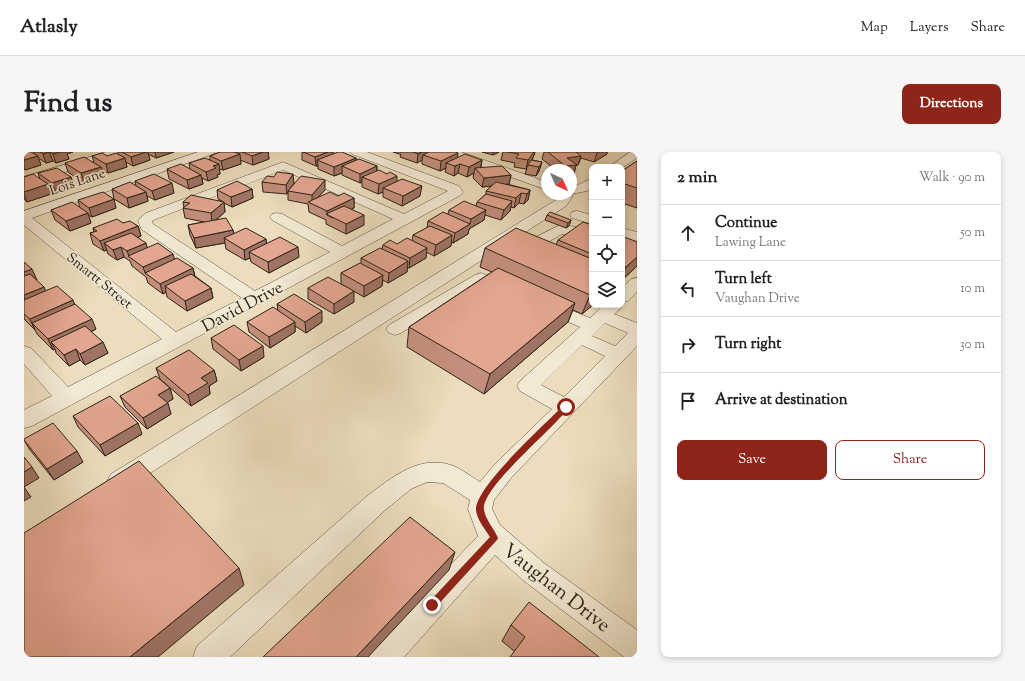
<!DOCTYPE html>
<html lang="en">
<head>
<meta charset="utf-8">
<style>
  body { margin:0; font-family:"Sorts Mill Goudy",serif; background:#f6f6f6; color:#202124 }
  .controls { position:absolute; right:12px; top:12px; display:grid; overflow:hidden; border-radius:8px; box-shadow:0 2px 6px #0003 }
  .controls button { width:36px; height:36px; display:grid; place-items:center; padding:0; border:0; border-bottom:1px solid #e0e0e0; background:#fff; color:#202124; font:20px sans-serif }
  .compass { position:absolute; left:517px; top:12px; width:36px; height:36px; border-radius:50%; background:#fff; box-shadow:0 2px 6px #0003; rotate:135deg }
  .stop { position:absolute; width:12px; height:12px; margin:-9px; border:3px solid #8f2418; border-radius:50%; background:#fff }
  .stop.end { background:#8f2418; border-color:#fff; box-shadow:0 1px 4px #0008 }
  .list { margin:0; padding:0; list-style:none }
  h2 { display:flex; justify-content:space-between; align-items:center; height:52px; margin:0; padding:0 16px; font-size:17px }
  h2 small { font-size:13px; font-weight:400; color:#757577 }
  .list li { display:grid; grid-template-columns:26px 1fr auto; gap:12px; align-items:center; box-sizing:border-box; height:56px; padding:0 16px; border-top:1px solid #e0e0e0 }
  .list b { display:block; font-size:15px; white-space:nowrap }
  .list p { margin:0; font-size:13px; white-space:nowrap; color:#757577 }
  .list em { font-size:13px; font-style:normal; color:#757577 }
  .actions { display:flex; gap:8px; padding:12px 16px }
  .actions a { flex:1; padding:9px 0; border:1px solid #8f2418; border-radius:8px; text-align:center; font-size:14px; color:#8f2418 }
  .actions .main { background:#8f2418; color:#fff }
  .icon { flex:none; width:22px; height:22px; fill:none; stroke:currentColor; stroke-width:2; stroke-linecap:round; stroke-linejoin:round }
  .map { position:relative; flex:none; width:613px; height:505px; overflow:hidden; border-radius:8px }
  header { display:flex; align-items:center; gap:24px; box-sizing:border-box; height:56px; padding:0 20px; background:#fff; border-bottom:1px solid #e0e0e0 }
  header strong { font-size:19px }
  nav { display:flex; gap:22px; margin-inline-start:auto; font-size:14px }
  .intro { display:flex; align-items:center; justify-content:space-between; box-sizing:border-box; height:96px; padding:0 24px }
  h1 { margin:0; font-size:28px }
  .button { padding:10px 18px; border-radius:8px; background:#8f2418; color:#fff; font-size:14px; font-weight:700 }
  main { display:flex; gap:24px; padding:0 24px }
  aside { flex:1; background:#fff; border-radius:8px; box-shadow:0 2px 6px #0003 }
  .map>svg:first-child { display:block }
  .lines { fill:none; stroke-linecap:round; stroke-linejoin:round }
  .minor-casing { stroke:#5d5240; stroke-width:1 }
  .minor { fill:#f2e9d4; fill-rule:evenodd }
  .wall { fill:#c38f7c; stroke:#2e2317 }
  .shaded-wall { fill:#9f7465; stroke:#2e2317 }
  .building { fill:#e3a690; stroke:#2e2317 }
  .route { fill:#8f2418 }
  .labels { text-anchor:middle; stroke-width:3.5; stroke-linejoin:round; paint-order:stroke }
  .far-street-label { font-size:14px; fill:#2e2317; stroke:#f2e9d4 }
  .street-label { font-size:17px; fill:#2e2317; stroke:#f2e9d4 }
  .near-street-label { font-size:20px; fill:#2e2317; stroke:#f2e9d4 }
</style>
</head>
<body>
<header>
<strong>Atlasly</strong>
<nav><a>Map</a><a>Layers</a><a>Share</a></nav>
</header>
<div class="intro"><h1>Find us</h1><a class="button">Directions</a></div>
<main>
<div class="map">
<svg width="613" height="505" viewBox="0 0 613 505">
  <rect width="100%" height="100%" fill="#ebddbd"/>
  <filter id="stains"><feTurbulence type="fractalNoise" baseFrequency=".005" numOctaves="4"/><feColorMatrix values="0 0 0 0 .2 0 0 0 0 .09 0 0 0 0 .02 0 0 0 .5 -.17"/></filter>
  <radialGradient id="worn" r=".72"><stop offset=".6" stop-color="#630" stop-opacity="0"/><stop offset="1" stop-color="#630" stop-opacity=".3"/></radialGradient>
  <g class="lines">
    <g class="minor-casing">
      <path id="minor" d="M82 0H100L98 2 0 33V25Z
        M174 0H191L189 2 8 66 152 180 218 146 117 77 114 68 122 61 259 10 380 62 424 39 328 2 326 0H343L435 34 439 40 437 43 8 274 0 276V258L28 244 0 212V194L7 196 44 235 138 187 0 73V59ZM259 18 369 67 318 94 258 62 253 61 248 62 246 65 248 68 306 100 231 139 129 72 128 69 132 67Z
        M420 0H437L523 30V38L422 2Z
        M606 0H613V6L598 16 585 15Z
        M568 26V35L563 39 547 42 549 44 542 54 103 336 95 339 87 336 83 329 87 322 532 48 535 44 533 42H547V34L554 33Z
        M553 59 568 63V72L548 66 546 63 548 60Z
        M536 73 554 75 568 80V89L551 83 538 82 517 94 568 118V129L500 97 497 94 500 91Z
        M598 76 613 80V89L598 85Z
        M457 121 491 134 493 138 491 142 485 143 479 142 458 132 377 181 371 183 365 181 362 177 365 173 451 123Z
        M613 126V140L604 149 598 150V136L607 127Z
        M521 148 566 166 580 153 598 152 596 157 590 162 613 171V194L487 326 470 348 468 357 476 373 520 411 613 478V505H600L500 429 471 403 380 505H345L349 494 454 384 444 357 446 348 419 331 403 330 387 337 360 359 206 505H169L173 494 342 345C368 325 398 300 432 315 440 319 448 325 456 330L471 312 528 257 496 239 493 234 496 229 556 175 515 157 512 153 515 149ZM581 171 604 181 591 194 568 184ZM558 193 581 204 540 245 517 233Z"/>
    </g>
    <use href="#minor" class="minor"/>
  </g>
  <path class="wall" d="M0 0 10 2V0H49L43 2 45 7 32 11 29 9 22 11 14 6 17 13 1 18 0 17Z
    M94 0H150L132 6 124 2 126 8 109 14 102 10 103 15 84 21 78 18 80 24 60 31 44 20 41 11 70 10 68 4H83L94 2Z
    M196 0H245H244L245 7 229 13 216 8 217 12 199 18 195 17 196 22 193 23 194 25 184 29 178 26 179 32 165 37 145 27 143 17H166L165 11 186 8V4Z
    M278 0H309V2L332 6V8L353 14V19L373 29 396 44 378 54 359 45V40L354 42 338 35V30L336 31 318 23V21L310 24 294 17V14H292L278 8Z
    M369 0H432L434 6 458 8 457 16 487 23 485 32H483L506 38 504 48 500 52 495 51 490 56 487 55 486 59 477 68 461 63 460 68 445 77 444 82 429 91 427 90V94L410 104 402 100V106L385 116H383V120L364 131 359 128 358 134 340 145 317 132V121L337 111V106L358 97 359 93 373 92 388 89 389 83 403 76 404 69 424 62 425 58 452 54 453 50 462 42V39L467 34 458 35 449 26 450 21 443 25 434 21 430 24 421 20 422 16 416 19 398 12V8L393 11 376 5 377 2H375Z
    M458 0H475L469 3Z
    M479 0H511L508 8 518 10 515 19 512 24 501 22 503 16 502 17 490 15 491 11 477 8Z
    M520 0H583V2L570 10 557 6 554 13H552L550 22 547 23V18H532L518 7Z
    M613 9V56L598 51V19Z
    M14 21 47 25 50 34 32 40 25 36 27 42 3 50 0 47V25L16 27Z
    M111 29 150 41 131 48 123 44 124 49 105 56 90 47 88 37 112 34Z
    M238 30 270 31 267 34 301 38 294 45 314 44 330 46V56L327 57 340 73 322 82 302 72V68L285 60 284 52 264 48V40L263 42 239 40Z
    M228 37 229 46 208 55 200 51 201 60 193 67 209 78 210 82 242 87V91L275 105 245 121 227 110 226 106 221 108 202 97 201 91 172 96 166 83 164 73 180 70 161 66 159 56H160L159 50 198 49 194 47 193 38Z
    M54 48 92 56 68 65 64 63 67 71 46 79 31 68 27 58 56 56Z
    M523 63 547 68 545 74 542 76 521 68Z
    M99 71 114 74 117 84 114 85 123 96 151 107 169 116 171 124 187 136 189 146 163 159 143 145 142 140 139 142 124 131 122 125 108 114 106 109 100 105 93 108 84 102 83 98 80 99 69 92 66 81 70 80 69 76Z
    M568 73V153L558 162 549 158 544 170 460 242 383 195 385 175 468 120 456 115 461 96 532 93 534 88Z
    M598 84 613 114 598 128Z
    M0 110 13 128H12L22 139 51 152 72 177 67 180 84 201 61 213 56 208 45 214 32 201 31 197 29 198 13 182 11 178 0 167Z
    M284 136 330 150 310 162 284 147Z
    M253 152 298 170 282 181 271 174V180L246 196 225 180 223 170 254 159Z
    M187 186 240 205 217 219 189 197Z
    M132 216 190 218 193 229 185 234 186 242 167 254 136 227Z
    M146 236 149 247 143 250 147 262 123 277 101 255 96 244Z
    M49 264 118 282 81 304 54 275Z
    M0 288 59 310 30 328 6 298Z
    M487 473 575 505 490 499 478 489Z"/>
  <path class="shaded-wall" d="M25 0 29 9 22 11 19 2Z
    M36 0H49L43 2 45 7 32 11 29 2Z
    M122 0H124L126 8 109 14 107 5Z
    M131 0H150L132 6Z
    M239 0H245H244L245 7 229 13 228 4Z
    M304 0H309V7L293 8 294 14H292L291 5Z
    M398 0H409L399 3 398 8 393 11 394 2Z
    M469 0H475L469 3Z
    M510 0H511L509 6 505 13H504L502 17 504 8Z
    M574 0H583V2L570 10 573 1Z
    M434 1 433 10 422 11V16L416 19 417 9Z
    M216 2 217 12 199 18 197 9Z
    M14 4 17 13 1 18 0 16V8Z
    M557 4 554 13H552L550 22 547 23V18H540L543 6Z
    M101 6 103 15 84 21 82 12Z
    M332 6V15L318 14V21L310 24V15Z
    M458 8 456 18 451 16 450 21 443 25 445 15Z
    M518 10 515 19 512 24 515 15Z
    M195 12 196 22 193 23 194 25 184 29 182 20 189 14Z
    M436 12 434 21 430 24 431 14Z
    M353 14 352 24 338 25V30L336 31V22Z
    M77 15 80 24 60 31 57 21Z
    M269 22 270 31 265 39H264V40L263 42 262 33Z
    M177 23 179 32 165 37 163 28Z
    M487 23 485 32 458 35 460 26Z
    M373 24V33L359 36V40L354 42 355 32Z
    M47 25 50 34 32 40 28 31Z
    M301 28V38L288 52V43Z
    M148 31 150 41 131 48 128 39Z
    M24 32 27 42 3 50 0 42V40Z
    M398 34 396 44 378 54 379 44Z
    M228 37 229 46 208 55 207 45Z
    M506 38 504 48 500 52 503 42Z
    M122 40 124 49 105 56 103 46Z
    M497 41 495 51 490 56 492 46Z
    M330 46V56L309 66 303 63V59Z
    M90 47 92 56 68 65 65 56Z
    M488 49 486 59 477 68 480 58Z
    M200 50 201 60 188 71 187 61Z
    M462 58 460 68 445 77 444 82 429 91 431 81 446 72 447 67Z
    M64 61 67 71 46 79 42 69Z
    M340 63V73L322 82V72Z
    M547 68 545 74 542 76 544 71Z
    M114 74 117 84 87 96 80 91 83 98 80 99 76 89Z
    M209 78 211 89 200 86 201 91 172 96 170 86Z
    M428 83 427 94 410 104 412 93Z
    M242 87 243 98 225 100 226 106 221 108 220 98Z
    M122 91 125 102 105 104 103 99Z
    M97 95 100 105 93 108 89 98Z
    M274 95 275 105 245 121 244 110Z
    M403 96 402 106 385 116 386 106Z
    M149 102 152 112 121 121 119 115Z
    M613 105V114L598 128V124L602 115Z
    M384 109 383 120 364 131 365 121Z
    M169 116 171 127 141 134 142 140 139 142 136 132Z
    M8 117 13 128 0 133V120Z
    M359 123 358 134 340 145V134Z
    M20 135 25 146 4 154 0 145V143Z
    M187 136 189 146 163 159 161 149Z
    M330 139V150L310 162V152Z
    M568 141V153H569L558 162 566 143Z
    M49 148 53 159 8 171 11 178 6 167Z
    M551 151 544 170 460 242 466 222Z
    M298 159V170L282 181 281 170Z
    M68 167 72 177 33 196 27 190 31 197 29 198 24 187Z
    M271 170V180L246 196 245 185Z
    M79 190 84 201 61 213 56 202Z
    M239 194 240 205 217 219 215 208Z
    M52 197 56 208 45 214 40 203Z
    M190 218 193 229 185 234 186 242 167 254 164 243 177 226Z
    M146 236 149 247 138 254 134 243Z
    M144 251 147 262 123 277 119 266Z
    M114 271 118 282 81 304 76 293Z
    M53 299 59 310 30 328 23 317Z
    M8 315 15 326 0 335 7 345 0 349V320Z
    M431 400 425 418 344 505H332Z
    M215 416 220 433 134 505H106Z"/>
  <path class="building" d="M0 0H7L14 4 0 8Z
    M16 0H36L29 2 25 0 19 2Z
    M98 0H122L107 5Z
    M196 0H210L216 2 197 9 186 4Z
    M218 0H239L228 4Z
    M279 0H304L291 5Z
    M314 0H318L332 6 310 15 293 8Z
    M389 0H398L394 2Z
    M405 0H432L434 1 417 9 399 3Z
    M484 0H510L504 8 492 6 495 2Z
    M524 0H552L557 4 543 6 553 13 541 14Z
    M78 1 83 4 92 1 101 6 82 12 68 4Z
    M441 2 458 8 445 15 436 12 431 14 422 11Z
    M60 5 77 15 57 21 41 11Z
    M181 6 195 12 189 14 192 16 182 20 165 11Z
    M335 7 353 14 336 22 318 14Z
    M507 8 518 10 515 15 504 13Z
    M613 9V36L598 31V19Z
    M157 12 177 23 163 28 143 17Z
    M478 14 487 23 460 26 451 16Z
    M33 16 47 25 28 31 14 21Z
    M355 18 363 22 366 20 373 24 355 32 338 25Z
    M253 20 269 22 262 33 238 30 243 24 250 25Z
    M9 22 24 32 0 40V25Z
    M130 22 148 31 128 39 111 29Z
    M277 24 301 28 288 43 264 39Z
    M378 27 398 34 379 44 359 36Z
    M213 29 228 37 207 45 193 38Z
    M106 30 122 40 103 46 88 37Z
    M472 30 506 38 503 42 497 41 492 46 462 39Z
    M79 40 90 47 65 56 54 48Z
    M306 40 314 44 320 41 330 46 303 59 284 50Z
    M462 42 488 49 480 58 453 50Z
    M167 43 200 50 187 61 159 56 166 51 159 50Z
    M440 49 462 58 447 67 425 58Z
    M48 50 64 61 42 69 27 58Z
    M320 54 340 63 322 72 302 62Z
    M419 60 446 72 431 81 404 69Z
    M526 60 547 68 544 71 523 63Z
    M202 66 209 78 170 86 164 73Z
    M93 67 99 71 106 69 114 74 76 89 66 81 73 79 69 76Z
    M559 70 568 73V102L534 88Z
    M406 74 428 83 412 93 389 83Z
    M222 76 242 87 220 98 200 86Z
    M492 76 568 107V141L566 143 461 96Z
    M107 81 122 91 103 99 97 95 89 98 80 91Z
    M598 84 613 90V105L602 115 598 114Z
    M256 85 274 95 244 110 225 100Z
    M383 86 403 96 386 106 359 93 366 88 373 92Z
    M134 91 149 102 119 115 104 104Z
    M356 96 384 109 365 121 337 106Z
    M153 106 169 116 136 132 121 121Z
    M0 110 8 117 0 120Z
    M336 111 359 123 340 134 317 121Z
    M474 116 551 151 466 222 385 175Z
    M6 122 20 135 0 143V124Z
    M167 122 187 136 161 149 141 134Z
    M304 125 330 139 310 152 284 136Z
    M33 134 49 148 6 167 0 162V148Z
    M270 142 298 159 281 170 253 152Z
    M51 152 68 167 24 187 8 171Z
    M249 155 271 170 245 185 223 170Z
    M210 173 239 194 215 208 187 186Z
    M61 174 79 190 56 202 52 197 40 203 27 190Z
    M165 198 190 218 177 226 184 231 164 243 132 216Z
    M132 224 146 236 134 243 144 251 119 266 96 244Z
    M86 244 114 271 76 293 49 264Z
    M29 271 53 299 23 317 0 288V287Z
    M0 305 8 315 0 320Z
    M115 309 215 416 106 505H0V381Z
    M386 365 431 400 332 505H239Z
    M505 450 575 505H486L501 485 487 473Z"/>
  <path class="route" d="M540 253H544L545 255C531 276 456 336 460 358 462 369 470 376 474 386L473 388 411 456 408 457 405 456 404 453 405 450 466 385C461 377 453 368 452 358 450 336 522 271 540 253Z"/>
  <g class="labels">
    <g class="far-street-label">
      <text transform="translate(53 29) rotate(-19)" y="5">Lois Lane</text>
      <text transform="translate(76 128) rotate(39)" y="5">Smartt Street</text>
    </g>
    <g class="street-label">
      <text transform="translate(218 154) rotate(-28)" y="6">David Drive</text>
    </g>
    <g class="near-street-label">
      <text transform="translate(533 435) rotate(38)" y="7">Vaughan Drive</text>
    </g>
  </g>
  <rect width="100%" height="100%" filter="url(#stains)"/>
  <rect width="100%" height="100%" fill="url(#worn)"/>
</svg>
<div class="controls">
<button>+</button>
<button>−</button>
<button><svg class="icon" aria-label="locate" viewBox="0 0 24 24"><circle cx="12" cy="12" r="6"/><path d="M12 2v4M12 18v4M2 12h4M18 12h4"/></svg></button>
<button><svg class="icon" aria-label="layers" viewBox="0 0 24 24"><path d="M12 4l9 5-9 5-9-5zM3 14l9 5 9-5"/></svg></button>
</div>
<svg class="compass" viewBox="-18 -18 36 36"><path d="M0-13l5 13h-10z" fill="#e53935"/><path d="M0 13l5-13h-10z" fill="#757577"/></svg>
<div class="stop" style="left:542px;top:255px"></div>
<div class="stop end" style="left:408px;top:453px"></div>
</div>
<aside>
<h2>2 min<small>Walk · 90 m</small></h2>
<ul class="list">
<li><svg class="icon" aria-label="ahead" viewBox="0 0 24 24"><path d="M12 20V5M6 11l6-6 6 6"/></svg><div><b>Continue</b><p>Lawing Lane</p></div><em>50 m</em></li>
<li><svg class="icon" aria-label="left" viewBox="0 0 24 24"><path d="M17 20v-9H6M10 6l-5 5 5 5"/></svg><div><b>Turn left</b><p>Vaughan Drive</p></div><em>10 m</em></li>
<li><svg class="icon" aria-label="right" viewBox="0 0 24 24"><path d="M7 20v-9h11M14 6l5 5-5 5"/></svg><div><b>Turn right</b></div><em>30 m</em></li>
<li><svg class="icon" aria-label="arrive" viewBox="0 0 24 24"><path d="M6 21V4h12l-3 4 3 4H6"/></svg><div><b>Arrive at destination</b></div></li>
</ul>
<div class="actions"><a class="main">Save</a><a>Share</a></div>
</aside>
</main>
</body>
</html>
